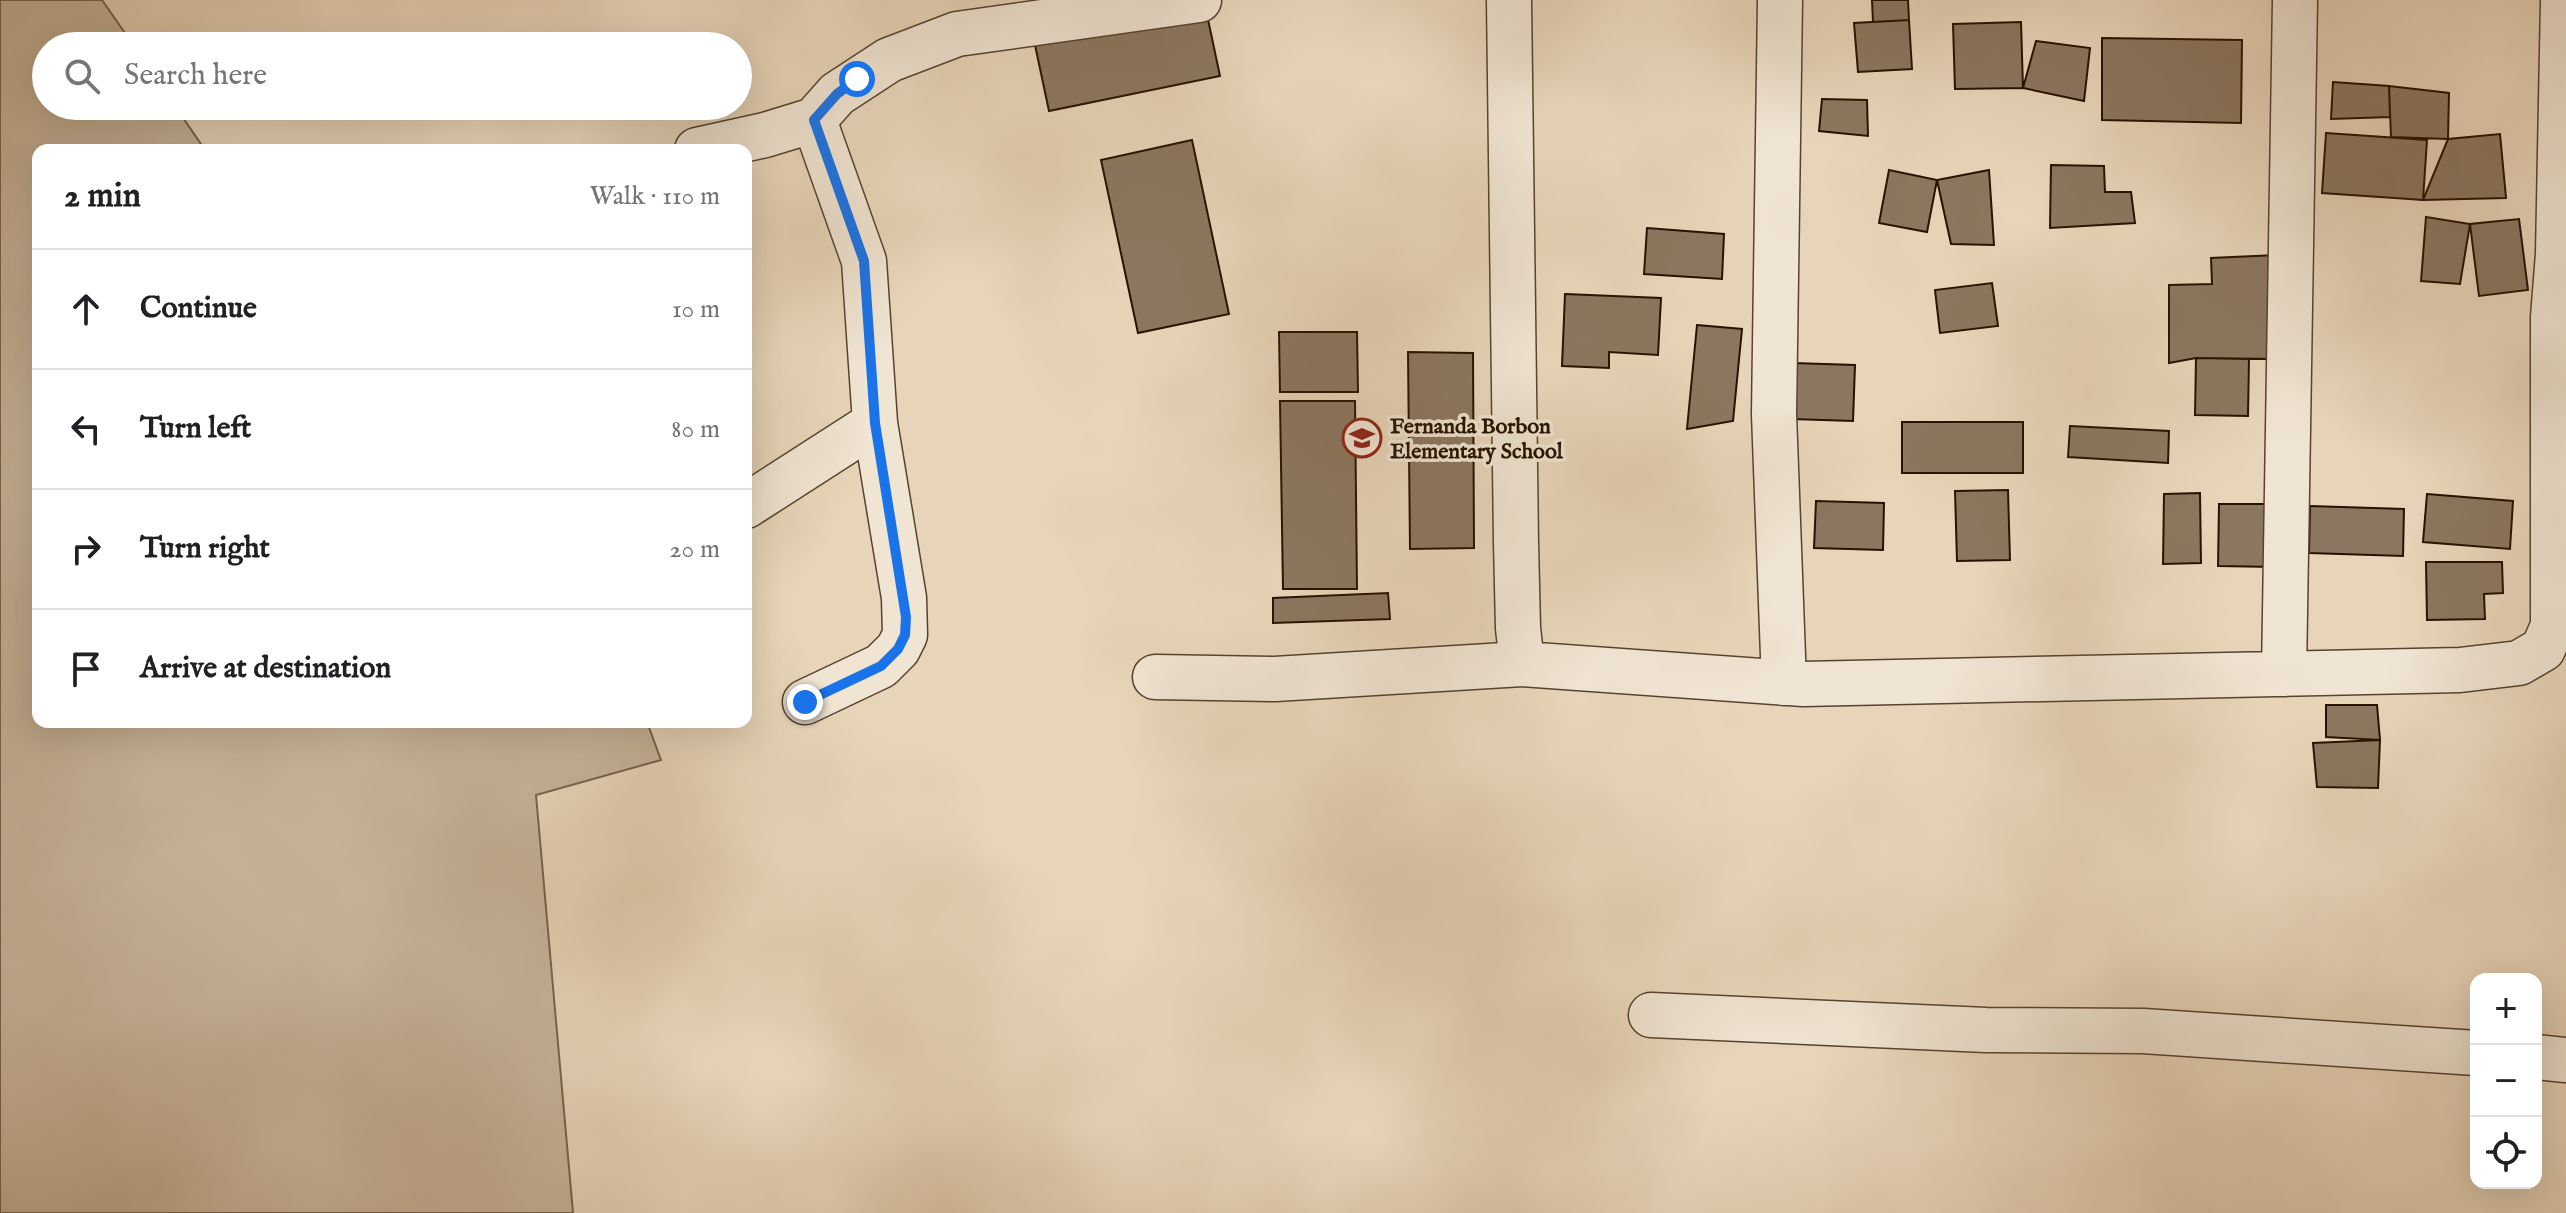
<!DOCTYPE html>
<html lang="en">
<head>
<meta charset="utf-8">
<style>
  body { margin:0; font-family:"IM FELL English",serif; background:#f2f2f2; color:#202124 }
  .controls { position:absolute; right:24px; bottom:24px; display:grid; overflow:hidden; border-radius:16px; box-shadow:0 8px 32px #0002 }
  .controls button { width:72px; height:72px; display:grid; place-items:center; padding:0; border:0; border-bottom:2px solid #e0e0e0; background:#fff; color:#202124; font:40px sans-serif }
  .stop { position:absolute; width:24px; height:24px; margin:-18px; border:6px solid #1a73e8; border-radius:50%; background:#fff }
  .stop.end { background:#1a73e8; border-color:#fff; box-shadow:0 2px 8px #0008 }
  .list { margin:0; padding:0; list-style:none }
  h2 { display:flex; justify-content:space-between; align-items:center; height:104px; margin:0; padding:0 32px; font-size:34px }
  h2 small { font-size:26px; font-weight:400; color:#757577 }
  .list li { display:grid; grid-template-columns:52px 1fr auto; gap:24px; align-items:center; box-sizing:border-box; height:120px; padding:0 32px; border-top:2px solid #e0e0e0 }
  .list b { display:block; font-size:30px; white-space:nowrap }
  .list em { font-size:26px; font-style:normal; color:#757577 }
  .icon { flex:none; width:44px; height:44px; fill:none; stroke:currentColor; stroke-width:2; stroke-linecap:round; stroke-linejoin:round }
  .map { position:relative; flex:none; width:2566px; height:1213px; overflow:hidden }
  .search { position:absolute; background:#fff; box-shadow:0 8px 32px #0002; left:32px; top:32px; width:720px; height:88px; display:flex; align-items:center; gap:20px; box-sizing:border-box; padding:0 28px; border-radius:44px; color:#757577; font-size:30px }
  .panel { position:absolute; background:#fff; box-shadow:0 8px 32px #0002; left:32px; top:144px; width:720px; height:584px; border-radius:16px }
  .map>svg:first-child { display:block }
  .green { fill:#c7b49a; stroke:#77634d; stroke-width:2 }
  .building { fill:#8b7760; stroke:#271200; stroke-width:2 }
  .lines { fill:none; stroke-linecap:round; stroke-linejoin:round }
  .minor-casing { stroke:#57432e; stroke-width:47 }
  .minor { stroke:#f0e4d2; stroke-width:44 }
  .route { stroke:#1a73e8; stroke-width:10 }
  .labels { text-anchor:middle; stroke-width:7; stroke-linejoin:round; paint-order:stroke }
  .poi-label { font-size:22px; font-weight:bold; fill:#271200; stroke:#f0e4d2; text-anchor:start }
</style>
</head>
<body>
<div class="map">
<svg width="2566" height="1213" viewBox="0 0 2566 1213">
  <rect width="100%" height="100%" fill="#e8d5b9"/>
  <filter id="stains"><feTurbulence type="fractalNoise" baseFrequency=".0025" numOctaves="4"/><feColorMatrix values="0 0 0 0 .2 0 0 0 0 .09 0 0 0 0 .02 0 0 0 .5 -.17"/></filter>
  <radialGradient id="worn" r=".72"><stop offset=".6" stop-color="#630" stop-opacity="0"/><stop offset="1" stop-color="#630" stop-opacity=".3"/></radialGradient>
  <path class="green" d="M0 0H102L134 46H46V106H175L205 150H38V722H647L661 760 536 795 573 1213H0Z"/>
  <path class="building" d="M1872 0H1908L1909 20 1873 22Z
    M1206 10 1220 76 1049 111 1035 45Z
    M1909 20 1912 69 1858 72 1854 23Z
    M2021 22 2023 88 1955 89 1953 24Z
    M2102 38 2242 40 2241 123 2102 120Z
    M2036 41 2090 48 2084 101 2023 88Z
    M2333 82 2389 86 2390 117 2331 119Z
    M2389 86 2449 93 2448 139 2391 137Z
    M1822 99 1867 100 1868 136 1819 131Z
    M2326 133 2427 140 2423 200 2322 193Z
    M2500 134 2506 198 2423 200 2448 139Z
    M1192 140 1229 314 1138 333 1101 160Z
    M2051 165 2104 166 2105 192H2131L2135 223 2050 228Z
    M1889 170 1937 180 1927 232 1879 223Z
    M1989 170 1994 245 1951 244 1937 180Z
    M2426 217 2470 224 2460 284 2421 281Z
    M2519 219 2528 290 2479 296 2470 224Z
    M1647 228 1724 234 1722 279 1644 274Z
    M2277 255 2272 359 2196 358 2169 363V285L2212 284 2211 258Z
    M1992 283 1998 326 1940 333 1935 290Z
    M1565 294 1661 298 1658 355 1609 352V368L1562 366Z
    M1697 325 1742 329 1733 421 1687 429Z
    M1279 332H1357L1358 392H1280Z
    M1408 352 1473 353 1474 548 1410 549Z
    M2196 358 2249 359 2248 416 2195 415Z
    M1793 363 1855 365 1853 421 1791 419Z
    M1280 401H1355L1357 589H1283Z
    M1902 422H2023V473H1902Z
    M2070 426 2169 431 2168 463 2068 457Z
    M2008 490 2010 560 1957 561 1955 491Z
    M2200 493 2201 563 2163 564 2164 494Z
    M2427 494 2513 501 2510 549 2423 542Z
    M1816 501 1884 503 1883 550 1814 548Z
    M2219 504H2276L2275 567 2218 566Z
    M2310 506 2404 509 2403 556 2309 553Z
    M2426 562H2502L2503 593 2484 594 2485 619 2427 620Z
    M1388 593 1390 619 1273 623V598Z
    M2326 705H2377L2380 740 2326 737Z
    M2380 740 2378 788 2317 787 2313 743Z"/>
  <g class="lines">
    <g class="minor-casing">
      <path id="minor" d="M1509 0 1516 543 1518 628 1522 664 1803 684 2460 670 2519 663 2543 649 2553 626V317L2558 254
        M1780 0 1774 414 1784 683
        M2563 0 2558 254H2566
        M697 150 765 135 814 120
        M746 506 875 423 864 261 814 120 837 94 889 60 957 34 1199 0
        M2284 674 2295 0
        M1155 677 1275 679 1522 664
        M805 702 881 666 898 649 905 635 904 598 875 423
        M1651 1015 1986 1030 2143 1031 2476 1053
        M2536 1057 2566 1060"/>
    </g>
    <use href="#minor" class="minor"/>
  </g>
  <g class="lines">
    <path class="route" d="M805 702 881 666 898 649 905 635 906 617 875 423 864 261 814 120 837 94 857 79"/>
  </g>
  <defs>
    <g id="school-ring" transform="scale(2)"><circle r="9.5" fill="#f0e4d2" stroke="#8f2418" stroke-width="1.5"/><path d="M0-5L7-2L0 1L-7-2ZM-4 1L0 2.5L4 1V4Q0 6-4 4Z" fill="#8f2418"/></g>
  </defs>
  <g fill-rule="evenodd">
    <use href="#school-ring" x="1362" y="438"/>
  </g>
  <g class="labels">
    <g class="poi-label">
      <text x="1390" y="433">Fernanda Borbon<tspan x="1390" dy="25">Elementary School</tspan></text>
    </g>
  </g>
  <rect width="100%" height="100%" filter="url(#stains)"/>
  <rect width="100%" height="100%" fill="url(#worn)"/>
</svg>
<div class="controls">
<button>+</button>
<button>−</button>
<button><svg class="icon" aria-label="locate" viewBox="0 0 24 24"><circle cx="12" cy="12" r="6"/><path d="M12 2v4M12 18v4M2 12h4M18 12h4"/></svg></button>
</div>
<div class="stop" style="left:857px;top:79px"></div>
<div class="stop end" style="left:805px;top:702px"></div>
<div class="search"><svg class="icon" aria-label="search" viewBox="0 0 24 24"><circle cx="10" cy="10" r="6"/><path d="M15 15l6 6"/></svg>Search here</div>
<section class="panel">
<h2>2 min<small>Walk · 110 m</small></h2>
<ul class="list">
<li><svg class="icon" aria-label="ahead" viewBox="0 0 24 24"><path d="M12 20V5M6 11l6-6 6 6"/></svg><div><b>Continue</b></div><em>10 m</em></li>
<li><svg class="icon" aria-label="left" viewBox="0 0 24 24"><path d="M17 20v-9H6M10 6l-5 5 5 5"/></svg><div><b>Turn left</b></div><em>80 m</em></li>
<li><svg class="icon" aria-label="right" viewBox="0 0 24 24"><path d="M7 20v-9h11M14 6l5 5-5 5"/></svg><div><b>Turn right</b></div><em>20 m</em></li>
<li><svg class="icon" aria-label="arrive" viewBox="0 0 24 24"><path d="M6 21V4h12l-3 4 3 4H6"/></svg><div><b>Arrive at destination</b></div></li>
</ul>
</section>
</div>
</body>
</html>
